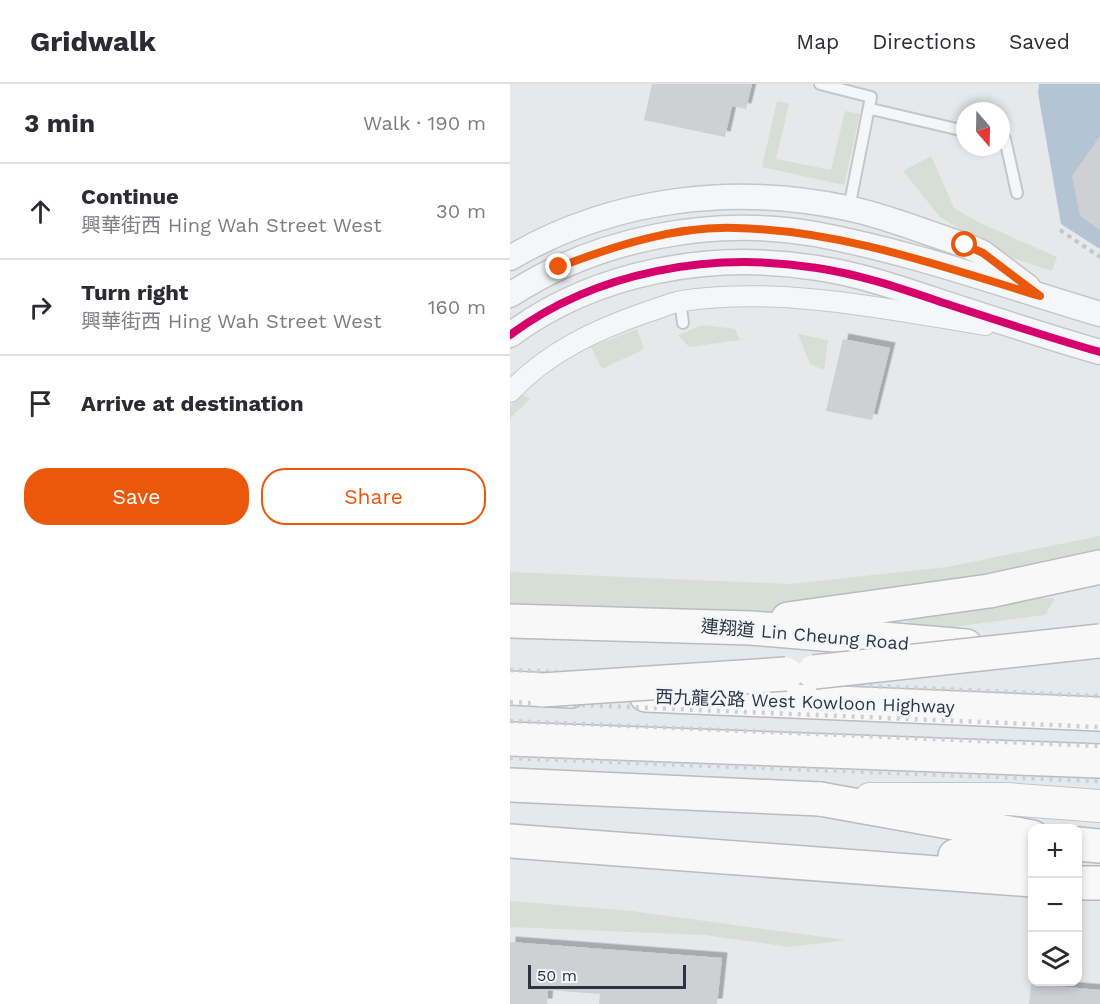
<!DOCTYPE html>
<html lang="en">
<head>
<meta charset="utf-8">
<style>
  body { margin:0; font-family:"Work Sans","Noto Sans TC",sans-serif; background:#f7f7f7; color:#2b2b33 }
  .controls { position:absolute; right:18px; bottom:18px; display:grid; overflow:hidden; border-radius:12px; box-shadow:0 3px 9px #0003 }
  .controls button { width:54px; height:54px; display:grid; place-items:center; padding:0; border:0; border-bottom:2px solid #e1e1e2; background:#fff; color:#2b2b33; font:30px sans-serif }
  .compass { position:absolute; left:446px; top:18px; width:54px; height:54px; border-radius:50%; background:#fff; box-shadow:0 3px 9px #0003; rotate:160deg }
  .scale { position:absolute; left:18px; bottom:15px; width:158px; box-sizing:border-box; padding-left:6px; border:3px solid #2b3445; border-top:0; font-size:16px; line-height:21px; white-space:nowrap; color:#2b3445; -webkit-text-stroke:4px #f4f6f9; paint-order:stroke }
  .stop { position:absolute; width:18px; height:18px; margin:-14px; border:4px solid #ea580c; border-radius:50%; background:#fff }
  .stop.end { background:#ea580c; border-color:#fff; box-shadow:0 2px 6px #0008 }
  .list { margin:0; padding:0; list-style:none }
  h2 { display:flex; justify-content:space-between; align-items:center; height:78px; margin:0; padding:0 24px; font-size:26px }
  h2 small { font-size:20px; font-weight:400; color:#7c7c81 }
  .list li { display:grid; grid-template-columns:39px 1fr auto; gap:18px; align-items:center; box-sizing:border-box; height:96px; padding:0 24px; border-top:2px solid #e1e1e2 }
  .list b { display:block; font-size:22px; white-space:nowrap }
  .list p { margin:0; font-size:20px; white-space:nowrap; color:#7c7c81 }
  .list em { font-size:20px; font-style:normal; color:#7c7c81 }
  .actions { display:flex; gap:12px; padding:18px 24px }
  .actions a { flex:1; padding:14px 0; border:2px solid #ea580c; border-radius:24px; text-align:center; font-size:21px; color:#ea580c }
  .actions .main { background:#ea580c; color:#fff }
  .icon { flex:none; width:33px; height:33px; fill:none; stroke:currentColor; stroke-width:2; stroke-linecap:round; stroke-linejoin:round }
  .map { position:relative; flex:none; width:590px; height:920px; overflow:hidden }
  header { display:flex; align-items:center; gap:36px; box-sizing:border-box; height:84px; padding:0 30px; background:#fff; border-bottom:2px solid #e1e1e2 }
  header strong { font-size:28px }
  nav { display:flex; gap:33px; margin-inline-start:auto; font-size:21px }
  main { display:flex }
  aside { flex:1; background:#fff }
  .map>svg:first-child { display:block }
  .green { fill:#d6ded6 }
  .water { fill:#b4c4d5 }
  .building { fill:#ced0d3; filter:url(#shadow) }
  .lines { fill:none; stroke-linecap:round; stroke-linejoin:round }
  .service-casing { stroke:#c4c6c8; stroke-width:14 }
  .minor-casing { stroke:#c4c6c8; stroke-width:22 }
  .tertiary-casing { stroke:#c4c6c8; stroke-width:27 }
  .primary-casing { stroke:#c2c5c8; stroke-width:34 }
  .trunk-casing { stroke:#b8bbbf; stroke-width:36 }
  .motorway-casing { stroke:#b8bbbf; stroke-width:36 }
  .path { stroke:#c5c6ca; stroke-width:4; stroke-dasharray:4.5 4.5; stroke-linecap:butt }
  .service { stroke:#f5f6f7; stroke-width:10 }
  .minor { stroke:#f5f6f7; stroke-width:20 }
  .tertiary { stroke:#f5f6f7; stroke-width:24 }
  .primary { stroke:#f8f8f8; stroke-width:32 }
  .trunk { stroke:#f8f8f8; stroke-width:33 }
  .motorway { stroke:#f8f8f8; stroke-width:33 }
  .rail { stroke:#cecfd2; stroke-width:4.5; stroke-dasharray:3 6; stroke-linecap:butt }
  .motorway-bridge-casing { stroke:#b8bbbf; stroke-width:36; stroke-linecap:butt }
  .motorway-bridge { stroke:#f8f8f8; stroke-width:33 }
  .cycleway-casing { stroke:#f4f6f9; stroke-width:11 }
  .cycleway { stroke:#d6006c; stroke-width:8 }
  .route { stroke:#ea580c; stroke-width:8 }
  .labels { text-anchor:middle; stroke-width:6; stroke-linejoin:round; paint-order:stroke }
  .street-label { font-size:18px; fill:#2b3445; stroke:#f4f6f9 }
</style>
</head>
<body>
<header>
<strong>Gridwalk</strong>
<nav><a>Map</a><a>Directions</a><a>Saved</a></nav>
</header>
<main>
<aside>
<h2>3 min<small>Walk · 190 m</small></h2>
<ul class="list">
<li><svg class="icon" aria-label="ahead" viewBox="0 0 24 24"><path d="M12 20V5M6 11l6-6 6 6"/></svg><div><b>Continue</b><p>興華街西 Hing Wah Street West</p></div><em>30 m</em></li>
<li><svg class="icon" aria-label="right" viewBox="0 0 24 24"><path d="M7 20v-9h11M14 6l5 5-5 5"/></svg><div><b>Turn right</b><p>興華街西 Hing Wah Street West</p></div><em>160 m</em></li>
<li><svg class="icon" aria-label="arrive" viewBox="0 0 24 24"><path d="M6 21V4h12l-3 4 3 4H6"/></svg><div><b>Arrive at destination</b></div></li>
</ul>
<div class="actions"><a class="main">Save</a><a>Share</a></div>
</aside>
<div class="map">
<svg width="590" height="920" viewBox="0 0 590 920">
  <defs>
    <filter id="shadow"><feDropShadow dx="5.5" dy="-5.5" stdDeviation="0" flood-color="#0004"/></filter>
  </defs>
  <rect width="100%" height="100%" fill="#e6e8ea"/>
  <path class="green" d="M267 17 279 20 266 75 321 86 335 27 350 30 334 101 252 83Z
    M421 72 444 124 470 139 547 173 542 187 496 172 430 133 393 87Z
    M193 241 225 245 230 256 179 263 168 251Z
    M127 245 134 265 92 285 81 263Z
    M288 250 318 256 314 286 300 280Z
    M12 310 20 315 0 334V322Z
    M590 452V472L225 534 0 519V488L280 500 437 483Z
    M545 514 535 531 420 546 395 544 400 530 478 515Z
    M0 817 121 827 335 856 280 863 195 851 0 843Z"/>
  <path class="water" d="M529 0H590V165L551 140 528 9Z"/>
  <path class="building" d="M142 0H242L236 25 222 22 215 53 134 36Z
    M590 52V146L570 132 562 92Z
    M333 255 380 264 362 336 316 327Z
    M0 858 212 874 207 920H89L90 910 38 906 37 920H0Z
    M521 900 590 906V920H519Z"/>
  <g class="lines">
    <g class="service-casing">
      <path id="service" d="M310 0 361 13 339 124
        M361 25 455 47
        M491 54 495 55 507 109
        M170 217 173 239"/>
    </g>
    <g class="minor-casing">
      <path id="minor" d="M0 308C38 268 85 246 137 228 148 225 160 219 171 217 269 202 378 225 475 241"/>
    </g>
    <g class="tertiary-casing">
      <path id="tertiary" d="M0 174C102 114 223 100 337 124 377 132 416 149 455 161L473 169 518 203
        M0 211C87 154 203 132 305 150 402 168 496 202 590 230
        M0 251C86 187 202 167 307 184 354 191 398 207 443 222 492 238 541 254 590 268"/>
    </g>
    <g class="primary-casing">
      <path id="primary" d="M360 715H497L590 722"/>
    </g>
    <g class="trunk-casing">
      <path id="trunk" d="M278 535 479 507 590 483
        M0 537 241 544 456 562
        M0 701 310 715"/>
    </g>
    <g class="motorway-casing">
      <path id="motorway" d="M0 604 61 607
        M136 611 590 630
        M0 655 590 677
        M310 715 522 753
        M0 757 522 796
        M568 760 590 762
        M445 772 522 768
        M568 799H590"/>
    </g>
    <path class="path" d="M550 146 590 173"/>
    <use href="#service" class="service"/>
    <use href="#minor" class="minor"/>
    <use href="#tertiary" class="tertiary"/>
    <use href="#primary" class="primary"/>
    <use href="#trunk" class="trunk"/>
    <use href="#motorway" class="motorway"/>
    <path class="rail" d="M0 586 590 612
      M0 618 590 643
      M0 637 590 662
      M0 674 590 697"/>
    <g class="motorway-bridge-casing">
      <path id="motorway-bridge" d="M304 588 590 557
        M32 606 276 590"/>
    </g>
    <use href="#motorway-bridge" class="motorway-bridge"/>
    <g class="cycleway-casing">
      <path id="cycleway" d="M0 251C86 187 202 167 307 184 354 191 398 207 443 222 492 238 541 254 590 268"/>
    </g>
    <use href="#cycleway" class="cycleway"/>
  </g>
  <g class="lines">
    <path class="route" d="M49 183C104 162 165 142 225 144 330 146 430 182 530 212L473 169 455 161"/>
  </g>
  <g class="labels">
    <g class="street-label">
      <text transform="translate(295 551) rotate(5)" y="6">連翔道 Lin Cheung Road</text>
      <text transform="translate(295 618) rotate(2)" y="6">西九龍公路 West Kowloon Highway</text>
    </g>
  </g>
</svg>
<div class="controls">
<button>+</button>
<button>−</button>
<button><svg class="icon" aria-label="layers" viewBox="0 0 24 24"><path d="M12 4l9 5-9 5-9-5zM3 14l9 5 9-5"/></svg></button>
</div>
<svg class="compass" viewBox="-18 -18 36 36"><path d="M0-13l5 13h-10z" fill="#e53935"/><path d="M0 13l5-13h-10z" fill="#7c7c81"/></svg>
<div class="scale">50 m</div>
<div class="stop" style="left:455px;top:161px"></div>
<div class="stop end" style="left:49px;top:183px"></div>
</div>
</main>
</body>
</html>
